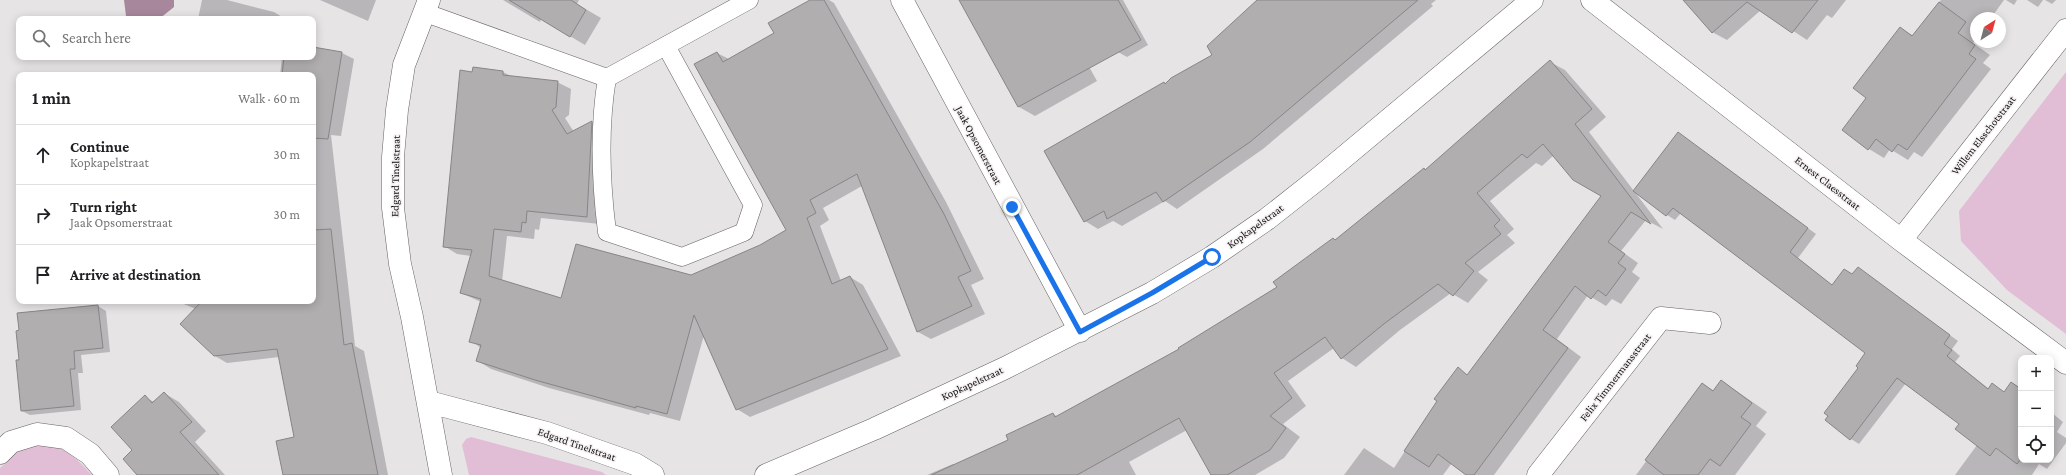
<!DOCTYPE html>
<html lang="en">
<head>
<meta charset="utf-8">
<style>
  body { margin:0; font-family:"Crimson Pro",serif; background:#f2f2f2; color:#202124 }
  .controls { position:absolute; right:12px; bottom:12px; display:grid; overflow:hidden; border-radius:8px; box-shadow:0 2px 10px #0003 }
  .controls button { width:36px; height:36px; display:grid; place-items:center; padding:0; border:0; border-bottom:1px solid #e0e0e0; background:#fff; color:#202124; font:20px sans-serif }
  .compass { position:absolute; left:1970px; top:12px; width:36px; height:36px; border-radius:50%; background:#fff; box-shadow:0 2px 10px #0003; rotate:36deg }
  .stop { position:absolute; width:12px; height:12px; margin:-9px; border:3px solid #1a73e8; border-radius:50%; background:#fff }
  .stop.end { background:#1a73e8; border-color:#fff; box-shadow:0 1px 4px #0008 }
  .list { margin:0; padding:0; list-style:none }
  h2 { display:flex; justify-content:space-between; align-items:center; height:52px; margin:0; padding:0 16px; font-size:17px }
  h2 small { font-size:13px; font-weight:400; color:#757577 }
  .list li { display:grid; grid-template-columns:26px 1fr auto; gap:12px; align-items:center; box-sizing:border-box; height:60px; padding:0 16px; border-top:1px solid #e0e0e0 }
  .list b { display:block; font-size:15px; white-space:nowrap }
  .list p { margin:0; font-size:13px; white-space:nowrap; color:#757577 }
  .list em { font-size:13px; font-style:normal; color:#757577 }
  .icon { flex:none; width:22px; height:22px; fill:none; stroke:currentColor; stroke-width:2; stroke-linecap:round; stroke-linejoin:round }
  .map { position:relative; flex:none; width:2066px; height:475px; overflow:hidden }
  .search { position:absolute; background:#fff; box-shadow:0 2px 10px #0003; left:16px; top:16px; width:300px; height:44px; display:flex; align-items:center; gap:10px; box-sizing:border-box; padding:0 14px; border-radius:8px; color:#757577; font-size:15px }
  .panel { position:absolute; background:#fff; box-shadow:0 2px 10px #0003; left:16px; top:72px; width:300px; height:232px; border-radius:8px }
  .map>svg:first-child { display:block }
  .green { fill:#e1bed5 }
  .water { fill:#a7879c }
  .shadow { fill:#0003 }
  .building { fill:#b1aeb0; stroke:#888587 }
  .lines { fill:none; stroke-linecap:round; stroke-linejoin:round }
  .lane-casing { stroke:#656264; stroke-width:19 }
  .street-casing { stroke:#656264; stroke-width:23 }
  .lane { stroke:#fff; stroke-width:18 }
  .street { stroke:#fff; stroke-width:22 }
  .route { stroke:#1a73e8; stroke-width:5 }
  .labels { text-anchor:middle; stroke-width:3; stroke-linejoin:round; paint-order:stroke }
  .street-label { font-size:11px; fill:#100f10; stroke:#f5f1f3 }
</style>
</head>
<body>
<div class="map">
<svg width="2066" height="475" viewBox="0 0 2066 475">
  <rect width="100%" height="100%" fill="#e7e4e6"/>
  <path class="green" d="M2066 72V334L2007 290 1961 241 1959 211Z
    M471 437 602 472 606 475H469L462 445 466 439Z
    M37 440C65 446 73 455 92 475H0V468L22 448Z"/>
  <path class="water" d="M124 0H174V7L159 19H124L126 16Z"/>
  <path class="shadow" d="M202 0H227L274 12 282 17V19H198Z
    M320 0H376L368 21Z
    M503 0H579L577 4 601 18 585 45 541 19 540 22Z
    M812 0H829L834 3 946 202 984 279 971 285 985 314 931 339 918 332 862 186 823 208 829 220 820 226 841 281 850 277 863 285 901 356 750 417 737 409 704 335 680 421 650 413 649 415 549 388 491 369 478 361 481 348 471 341 481 302 461 293 471 256 457 254 444 246 474 69 503 72 513 77 557 82 571 89 569 115 565 118 574 132 592 122 605 129 600 224 541 218 539 230 535 229 534 239 507 236 502 282 562 299 691 276 761 246 788 230 696 65 717 53 729 59 775 33Z
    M961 0H1052L1097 81 1035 116 1019 107Z
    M1093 0H1123L1148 45 1127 57 1118 52Z
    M1259 0H1436L1431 4 1433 6 1263 149 1177 209 1165 201 1122 226 1113 221 1098 229 1085 221 1164 83 1166 84 1213 55Z
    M1684 0H1846L1832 18 1827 15 1807 40 1761 10 1727 40 1712 32Z
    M1941 0H2004L1991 18H1976V39L1973 43 1990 55 1983 63 1991 69 1922 157 1914 152 1908 160 1890 149 1884 158 1869 149 1867 98 1900 28 1914 36Z
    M2006 0H2017L2014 5Z
    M2027 0H2043L2038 7Z
    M2045 0H2056L2052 4Z
    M313 48 342 53 354 59 341 136 331 135 355 346 364 351 388 475H284L295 438 279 357 227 363 215 356 196 309 176 301H313V75H280L282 57H313Z
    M1550 62 1565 70 1606 117 1589 132 1663 229 1646 220 1621 251 1638 263 1632 272 1640 278 1621 304 1612 299 1606 306 1588 295 1557 339 1581 357 1494 475H1468L1452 463 1443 475H1344L1364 448 1394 468 1458 369 1468 375 1603 196 1554 155 1542 166 1536 163 1490 201 1514 229 1507 235 1515 243 1478 272 1488 280 1468 303 1451 293 1400 330 1356 367 1342 358 1334 348 1288 381 1306 406 1283 424 1300 437 1284 458 1255 475H1214L1187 430 1129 462 1136 475H927L953 464 955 465 1009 440 1053 414 1058 417 1180 349 1279 287 1426 170Z
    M1678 133 1816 234 1798 258 1833 286 1853 275 1858 268 1958 341 1952 349 1960 356 1955 362 1989 389 1992 385 2005 392 2012 383 2021 388V460H2051V412L2063 422 2057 432 2066 438V443L2047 469 2039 464 2032 475H1955L1977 445 1961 424 1906 383 1859 444 1851 439 1860 368 1866 353 1681 213 1675 220 1667 215Z
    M98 306 106 311 110 352 81 355 83 373H78L81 410 30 415 22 411 20 361Z
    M1722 381 1767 412 1756 426 1766 434 1735 475H1636L1703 384 1714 391Z
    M164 393 179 402 206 431 195 442 225 475H139L133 451 145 397 154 402Z"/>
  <path class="building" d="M509 0H571L586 10 570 37Z
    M810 0H824L944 214 971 271 958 277 972 306 917 332 857 174 810 200 816 213 807 218 832 284 850 276 888 349 736 410 694 315 667 414 636 406V408L535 380 476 361 481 345 469 342 481 299 460 293 472 250 443 247 460 70 472 72 473 67 503 71V75L558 81 556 107 552 110 567 134 592 121 587 217 527 211 526 223 522 222 521 232 494 229 489 276 561 298 576 244 691 275 760 245 786 230 694 64 717 52 723 62 774 33 768 23Z
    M959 0H1118L1141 40 1018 107Z
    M1257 0H1418L1250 142 1163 202 1156 192 1107 219 1104 211 1084 222 1044 151 1164 82 1165 84 1171 78 1212 55 1207 46Z
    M1683 0H1818L1792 33 1747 2 1712 33Z
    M1939 2 1966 22 1958 33 1975 45 1969 54 1976 59 1907 150 1898 144 1892 152 1876 139 1868 150 1842 130 1866 98 1853 88 1900 27 1912 36Z
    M313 47 342 52 328 139 313 138V75H282L284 57H313Z
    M1550 60 1592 109 1575 124 1651 224 1631 212 1608 242 1625 254 1618 263 1626 269 1606 296 1598 290 1591 299 1575 286 1543 330 1568 348 1474 475H1466L1438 454 1429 467 1404 451 1437 401 1434 399 1458 367 1467 375 1601 196 1573 180 1543 144 1527 158 1522 154 1477 193 1500 220 1494 226 1501 234 1465 263 1474 271 1453 296 1438 284 1385 323 1341 359 1325 337 1274 373 1292 398 1270 416 1286 428 1270 450 1227 475H1211L1179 418 1077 475H931L1008 440 1006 435 1053 413 1055 417 1179 349 1178 348 1277 287 1273 282 1333 238 1335 240 1424 168 1425 170Z
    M1678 132 1808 228 1790 252 1832 285 1844 269 1852 274 1858 267 1950 335 1944 344 1952 350 1947 356 1988 389 1992 383 2004 392 2011 382 2021 389V459L2017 464 1996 448 1990 456 1955 429 1959 424 1897 378 1850 440 1825 420 1828 416 1824 413 1858 368 1856 366 1865 353 1673 208 1666 216 1633 191Z
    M331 229 344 345 352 343 378 475H283L276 441 294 437 277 349 214 356 180 324 202 301H313V230Z
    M98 305 103 348 74 351 75 369H70L74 406 21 411 16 360H19L16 331 19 330 17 313Z
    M1721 380 1752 403 1741 417 1751 424 1720 466 1710 459 1698 475H1664L1645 460 1702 383 1713 391Z
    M164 392 192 422 180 432 219 475H137L123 459 132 450 111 427 145 395 152 403Z"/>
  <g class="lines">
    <g class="lane-casing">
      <path id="lane" d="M423 12 607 78 749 0
        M607 78C599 126 601 184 607 232L682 257 744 232 753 205 666 46"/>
    </g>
    <g class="street-casing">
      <path id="street" d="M429 0 404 65 397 110 393 157V208L400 264 412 317 441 475
        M902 0 1080 331
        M1592 0 1901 240 2066 363
        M1901 240 2066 30
        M429 402 547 433 635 464 653 475
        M0 453 11 442 37 434 66 438 90 454 108 475
        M766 475 874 429 1005 368 1152 293 1212 257 1267 219 1319 178 1532 0
        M1538 475 1661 318 1710 323"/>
    </g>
    <use href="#lane" class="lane"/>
    <use href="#street" class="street"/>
  </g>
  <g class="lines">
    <path class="route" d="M1012 207 1080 332 1152 293 1212 257"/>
  </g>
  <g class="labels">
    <g class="street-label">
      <text transform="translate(1983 135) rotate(-52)" y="4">Willem Elsschotstraat</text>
      <text transform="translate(979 145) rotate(62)" y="4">Jaak Opsomerstraat</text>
      <text transform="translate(395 176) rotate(-89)" y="4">Edgard Tinelstraat</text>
      <text transform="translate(1828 183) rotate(38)" y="4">Ernest Claesstraat</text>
      <text transform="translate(1255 226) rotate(-36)" y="4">Kopkapelstraat</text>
      <text transform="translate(1615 377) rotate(-52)" y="4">Felix Timmermansstraat</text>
      <text transform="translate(972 383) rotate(-25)" y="4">Kopkapelstraat</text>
      <text transform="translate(577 444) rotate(19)" y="4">Edgard Tinelstraat</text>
    </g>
  </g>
</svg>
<div class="controls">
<button>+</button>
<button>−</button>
<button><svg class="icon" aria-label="locate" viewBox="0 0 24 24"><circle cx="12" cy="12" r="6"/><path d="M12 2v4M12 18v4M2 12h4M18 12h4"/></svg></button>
</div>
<svg class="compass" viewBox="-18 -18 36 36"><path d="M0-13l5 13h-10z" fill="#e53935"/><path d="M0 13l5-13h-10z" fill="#757577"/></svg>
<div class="stop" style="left:1212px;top:257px"></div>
<div class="stop end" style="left:1012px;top:207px"></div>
<div class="search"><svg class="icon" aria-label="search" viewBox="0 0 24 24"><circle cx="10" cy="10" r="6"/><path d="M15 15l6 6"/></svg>Search here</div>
<section class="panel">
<h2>1 min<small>Walk · 60 m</small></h2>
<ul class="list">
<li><svg class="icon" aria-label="ahead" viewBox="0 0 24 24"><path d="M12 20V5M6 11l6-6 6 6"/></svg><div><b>Continue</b><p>Kopkapelstraat</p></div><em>30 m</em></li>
<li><svg class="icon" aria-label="right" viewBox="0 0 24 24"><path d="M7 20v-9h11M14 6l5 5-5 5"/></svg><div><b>Turn right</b><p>Jaak Opsomerstraat</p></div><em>30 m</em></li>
<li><svg class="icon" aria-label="arrive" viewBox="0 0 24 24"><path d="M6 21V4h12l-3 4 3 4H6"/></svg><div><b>Arrive at destination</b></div></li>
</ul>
</section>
</div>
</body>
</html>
